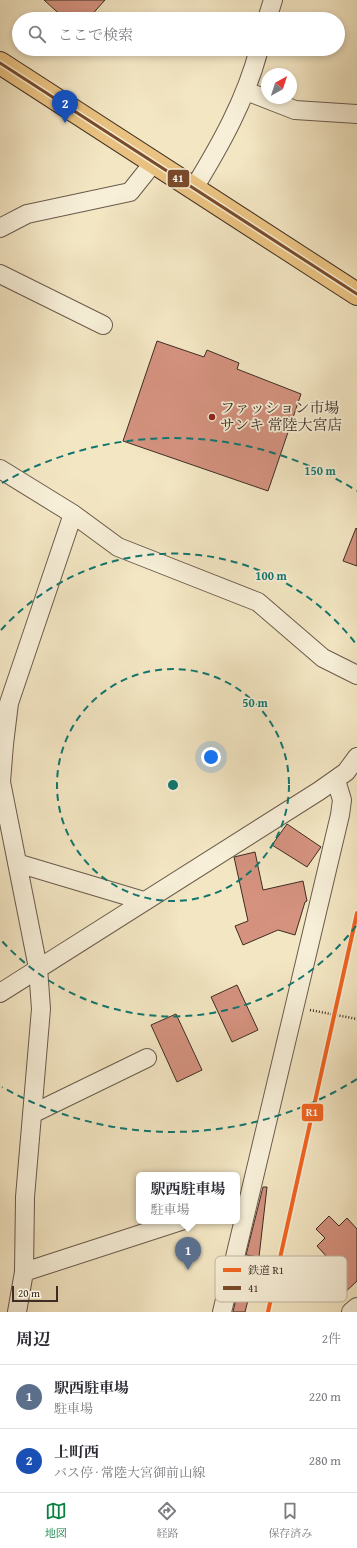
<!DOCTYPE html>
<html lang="ja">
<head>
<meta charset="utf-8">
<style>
  body { margin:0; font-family:"Gentium Book Plus","Noto Serif JP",serif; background:#f7f7f7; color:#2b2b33 }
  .compass { position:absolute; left:261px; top:68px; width:36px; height:36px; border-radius:50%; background:#fff; box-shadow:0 2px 6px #0003; rotate:39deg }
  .scale { position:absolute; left:12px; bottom:10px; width:46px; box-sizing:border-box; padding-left:4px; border:2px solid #3d2d24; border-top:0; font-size:11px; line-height:14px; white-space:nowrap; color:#3d2d24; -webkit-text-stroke:3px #f7efd8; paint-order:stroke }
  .you { position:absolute; left:211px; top:757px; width:14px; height:14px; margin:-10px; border:3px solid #fff; border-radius:50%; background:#1a73e8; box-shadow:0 0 0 6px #1a73e833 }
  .badge { display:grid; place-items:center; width:26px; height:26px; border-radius:50%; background:#0b8043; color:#fff; font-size:13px; font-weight:700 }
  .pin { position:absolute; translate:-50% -33px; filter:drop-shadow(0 1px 2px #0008) }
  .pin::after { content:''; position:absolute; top:21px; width:14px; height:12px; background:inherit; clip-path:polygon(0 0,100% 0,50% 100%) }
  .popup { position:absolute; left:136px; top:1172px; width:104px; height:52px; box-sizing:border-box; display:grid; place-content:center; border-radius:6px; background:#fff; filter:drop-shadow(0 1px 3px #0005); font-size:13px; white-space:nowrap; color:#7c7c81 }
  .popup b { font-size:15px; color:#2b2b33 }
  .popup::after { content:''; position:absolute; left:50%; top:100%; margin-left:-8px; border:8px solid transparent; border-top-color:#fff }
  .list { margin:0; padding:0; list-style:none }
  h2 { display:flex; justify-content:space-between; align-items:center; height:52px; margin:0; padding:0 16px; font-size:17px }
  h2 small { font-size:13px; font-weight:400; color:#7c7c81 }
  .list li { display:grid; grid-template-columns:26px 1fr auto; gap:12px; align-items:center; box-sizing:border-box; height:64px; padding:0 16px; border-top:1px solid #e1e1e2 }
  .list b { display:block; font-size:15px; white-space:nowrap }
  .list p { margin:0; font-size:13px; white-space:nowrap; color:#7c7c81 }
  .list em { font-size:13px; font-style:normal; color:#7c7c81 }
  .icon { flex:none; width:22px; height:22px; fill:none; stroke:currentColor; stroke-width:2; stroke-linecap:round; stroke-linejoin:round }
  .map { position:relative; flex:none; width:357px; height:1312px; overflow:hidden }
  .search { position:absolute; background:#fff; box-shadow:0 2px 6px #0003; left:12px; right:12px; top:12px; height:44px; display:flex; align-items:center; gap:10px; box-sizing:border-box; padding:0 14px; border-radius:22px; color:#7c7c81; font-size:15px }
  .sheet { height:180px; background:#fff }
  nav { display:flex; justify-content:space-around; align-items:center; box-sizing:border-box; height:56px; border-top:1px solid #e1e1e2; background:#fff; font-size:11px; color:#7c7c81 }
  nav a { display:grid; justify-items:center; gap:2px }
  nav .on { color:#0b8043 }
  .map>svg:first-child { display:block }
  .building { fill:#d4927f; stroke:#3d2d24 }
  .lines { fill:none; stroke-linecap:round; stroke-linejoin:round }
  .minor-casing { stroke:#6a5b4c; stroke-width:20 }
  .major-casing { stroke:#3d2d24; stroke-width:24 }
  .path { stroke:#3d2d24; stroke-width:2.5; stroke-dasharray:1 2; stroke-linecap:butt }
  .minor { stroke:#f7efd8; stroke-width:18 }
  .major { stroke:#eac382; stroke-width:22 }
  .bus-1-casing { stroke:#f7efd8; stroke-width:6 }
  .bus-1 { stroke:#7a4b2a; stroke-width:3 }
  .rail-1-casing { stroke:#f7efd8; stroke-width:7 }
  .rail-1 { stroke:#f26522; stroke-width:4 }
  .ring { fill:none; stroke:#0f766e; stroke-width:2; stroke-dasharray:7 5 }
  .poi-dot { fill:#8f2418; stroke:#f7efd8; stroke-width:1.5 }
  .labels { text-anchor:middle; stroke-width:3.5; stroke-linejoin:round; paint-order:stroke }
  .poi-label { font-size:15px; fill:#3d2d24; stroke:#f7efd8; text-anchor:start }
  .key { fill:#f7efd8; stroke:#bfb5a2; stroke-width:1 }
  .key-label { font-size:11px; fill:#3d2d24 }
  .centre { fill:#0f766e; stroke:#f7efd8; stroke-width:2 }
  .ring-label { font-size:12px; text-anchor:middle; font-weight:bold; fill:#0f766e; stroke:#f7efd8; stroke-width:3.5; stroke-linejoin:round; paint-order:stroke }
  .line-badge { stroke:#f7efd8; stroke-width:1.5 }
  .badge-label { font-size:11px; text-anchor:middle; font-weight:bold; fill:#fff }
</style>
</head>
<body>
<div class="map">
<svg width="357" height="1312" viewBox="0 0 357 1312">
  <rect width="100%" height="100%" fill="#f3e6c3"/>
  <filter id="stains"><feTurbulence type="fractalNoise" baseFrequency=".005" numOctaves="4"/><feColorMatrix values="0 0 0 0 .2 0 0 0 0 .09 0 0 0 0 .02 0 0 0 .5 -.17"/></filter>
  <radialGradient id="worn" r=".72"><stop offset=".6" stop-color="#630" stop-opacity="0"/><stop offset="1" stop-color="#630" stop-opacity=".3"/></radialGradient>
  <path class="building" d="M44 0H105L88 19H65Z
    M157 341 204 357 207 350 239 363 237 369 301 394 268 491 123 441Z
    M356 528 357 529V566L343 561Z
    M287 824 321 847 307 867 272 845Z
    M255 852 263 890 303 881 307 901 305 902 295 935 278 930 243 945 235 926 248 921 234 857Z
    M237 985 258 1030 232 1042 211 997Z
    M176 1014 202 1070 177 1082 151 1025Z
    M263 1187H267L259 1257 246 1255Z
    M329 1216 339 1226 347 1218 357 1229V1281L339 1298 323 1281 337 1268 317 1246 325 1238 316 1229Z
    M239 1285 251 1288 245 1312H233Z"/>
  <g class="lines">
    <g class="minor-casing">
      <path id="minor" d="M267 19 273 0
        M246 91 295 110 357 114
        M194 188C221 144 246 99 259 49
        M0 228 27 214 130 192 154 162
        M0 274 103 325
        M0 469 73 514 118 547 258 602 323 658 357 675
        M17 863 144 901
        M0 993 319 791 346 772 357 757
        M32 1114 147 1058
        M24 1272 181 1221
        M17 1312 24 1272 25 1197 41 1009 38 968 1 782 4 744 9 703 73 514
        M222 1312 340 815 342 800 336 780
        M351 1312 357 1307"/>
    </g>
    <g class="major-casing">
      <path id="major" d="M0 63 357 294"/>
    </g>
    <path class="path" d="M310 1010 357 1019"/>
    <use href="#minor" class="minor"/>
    <use href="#major" class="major"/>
    <g class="bus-1-casing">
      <path id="bus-1" d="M0 63 357 294"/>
    </g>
    <use href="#bus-1" class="bus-1"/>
    <g class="rail-1-casing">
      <path id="rail-1" d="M268 1312 357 913"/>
    </g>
    <use href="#rail-1" class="rail-1"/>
  </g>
  <g class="ring">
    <circle cx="173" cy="785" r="116"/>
    <path d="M356 926A231 231 0 0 1 1 940M1 630A231 231 0 0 1 356 644"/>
    <path d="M357 1079A347 347 0 0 1 2 1087M2 483A347 347 0 0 1 357 491"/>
  </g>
  <circle class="poi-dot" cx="212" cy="417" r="4"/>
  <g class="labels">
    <g class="poi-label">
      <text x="220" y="413">ファッション市場<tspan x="220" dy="17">サンキ 常陸大宮店</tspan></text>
    </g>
  </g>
  <rect x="215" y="1256" width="132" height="46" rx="6" class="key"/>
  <rect x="223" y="1268" width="18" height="4" fill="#f26522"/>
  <rect x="223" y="1286" width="18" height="4" fill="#7a4b2a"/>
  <g class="key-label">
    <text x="248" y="1274">鉄道 R1</text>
    <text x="248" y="1292">41</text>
  </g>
  <circle cx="173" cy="785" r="6" class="centre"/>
  <g class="ring-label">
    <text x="320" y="475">150 m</text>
    <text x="271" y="580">100 m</text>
    <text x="255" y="707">50 m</text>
  </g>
  <g class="line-badge">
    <rect x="167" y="169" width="23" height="19" rx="4" fill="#7a4b2a"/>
    <rect x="301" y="1103" width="23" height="19" rx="4" fill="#f26522"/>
  </g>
  <g class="badge-label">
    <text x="178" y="182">41</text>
    <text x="312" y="1116">R1</text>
  </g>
  <rect width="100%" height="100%" filter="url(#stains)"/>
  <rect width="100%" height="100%" fill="url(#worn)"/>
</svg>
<svg class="compass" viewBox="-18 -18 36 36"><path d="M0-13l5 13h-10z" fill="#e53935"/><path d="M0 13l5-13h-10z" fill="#7c7c81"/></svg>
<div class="scale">20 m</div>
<div class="you"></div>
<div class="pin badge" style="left:188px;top:1270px;background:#5c6f8a">1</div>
<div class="popup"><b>駅西駐車場</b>駐車場</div>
<div class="pin badge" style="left:65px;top:123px;background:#1a4fb4">2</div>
<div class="search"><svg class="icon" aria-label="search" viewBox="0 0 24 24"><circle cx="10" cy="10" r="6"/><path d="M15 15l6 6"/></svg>ここで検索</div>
</div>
<section class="sheet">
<h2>周辺<small>2件</small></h2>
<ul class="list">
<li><span class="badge" style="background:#5c6f8a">1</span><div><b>駅西駐車場</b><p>駐車場</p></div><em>220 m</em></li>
<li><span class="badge" style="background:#1a4fb4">2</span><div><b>上町西</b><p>バス停 · 常陸大宮御前山線</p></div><em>280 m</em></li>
</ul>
</section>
<nav>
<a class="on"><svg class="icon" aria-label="map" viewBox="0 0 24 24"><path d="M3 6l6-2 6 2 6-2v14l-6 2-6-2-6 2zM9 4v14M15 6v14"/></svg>地図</a>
<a><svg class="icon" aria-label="directions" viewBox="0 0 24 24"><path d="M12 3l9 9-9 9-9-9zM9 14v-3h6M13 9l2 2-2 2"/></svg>経路</a>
<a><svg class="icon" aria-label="saved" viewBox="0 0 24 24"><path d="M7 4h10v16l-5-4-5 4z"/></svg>保存済み</a>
</nav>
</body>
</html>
